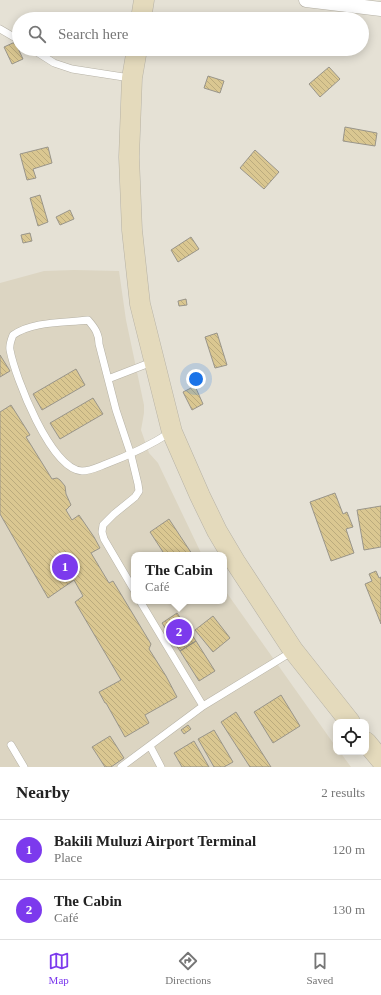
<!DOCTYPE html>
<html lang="en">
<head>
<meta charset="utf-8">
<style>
  body { margin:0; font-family:"Times New Roman",serif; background:#f6f6f6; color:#222 }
  .controls { position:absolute; right:12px; bottom:12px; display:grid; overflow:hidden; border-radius:8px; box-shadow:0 2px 10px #0003 }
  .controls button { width:36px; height:36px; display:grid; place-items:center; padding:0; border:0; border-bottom:1px solid #e0e0e0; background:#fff; color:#222; font:20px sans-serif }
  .you { position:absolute; left:196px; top:379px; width:14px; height:14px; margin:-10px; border:3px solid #fff; border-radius:50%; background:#1a73e8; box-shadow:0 0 0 6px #1a73e833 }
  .badge { display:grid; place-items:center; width:26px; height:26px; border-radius:50%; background:#7c3aed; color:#fff; font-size:13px; font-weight:700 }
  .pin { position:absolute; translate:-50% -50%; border:2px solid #fff; box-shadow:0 1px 4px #0006 }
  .popup { position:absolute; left:131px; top:552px; width:96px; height:52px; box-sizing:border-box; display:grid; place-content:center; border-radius:8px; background:#fff; filter:drop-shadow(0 1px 3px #0005); font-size:13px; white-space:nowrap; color:#767676 }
  .popup b { font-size:15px; color:#222 }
  .popup::after { content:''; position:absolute; left:50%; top:100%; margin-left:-8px; border:8px solid transparent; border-top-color:#fff }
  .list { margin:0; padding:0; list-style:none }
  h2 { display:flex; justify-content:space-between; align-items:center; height:52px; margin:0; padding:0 16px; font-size:17px }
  h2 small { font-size:13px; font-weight:400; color:#767676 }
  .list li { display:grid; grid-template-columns:26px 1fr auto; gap:12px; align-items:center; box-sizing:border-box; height:60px; padding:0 16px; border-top:1px solid #e0e0e0 }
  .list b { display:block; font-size:15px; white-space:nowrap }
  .list p { margin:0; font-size:13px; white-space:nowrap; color:#767676 }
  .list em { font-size:13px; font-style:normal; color:#767676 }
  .icon { flex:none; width:22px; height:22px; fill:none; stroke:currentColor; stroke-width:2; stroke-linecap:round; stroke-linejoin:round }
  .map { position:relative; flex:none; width:381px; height:767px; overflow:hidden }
  .search { position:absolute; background:#fff; box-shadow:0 2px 10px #0003; left:12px; right:12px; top:12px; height:44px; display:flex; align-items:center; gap:10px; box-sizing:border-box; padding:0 14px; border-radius:22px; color:#767676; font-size:15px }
  .sheet { height:172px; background:#fff }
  nav { display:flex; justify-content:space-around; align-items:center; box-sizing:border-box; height:56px; border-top:1px solid #e0e0e0; background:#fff; font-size:11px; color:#767676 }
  nav a { display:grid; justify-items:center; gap:2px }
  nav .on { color:#7c3aed }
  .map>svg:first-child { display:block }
  .built { fill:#dcd5c2 }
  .building { fill:url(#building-back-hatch); stroke:#99958a }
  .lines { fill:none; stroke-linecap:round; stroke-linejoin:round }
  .lane-casing { stroke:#b6b2a6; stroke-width:8 }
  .street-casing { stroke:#b6b2a6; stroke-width:15 }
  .secondary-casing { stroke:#b6b2a6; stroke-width:21 }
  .lane { stroke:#fff; stroke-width:7 }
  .street { stroke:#fff; stroke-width:14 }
  .secondary { stroke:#e4dabc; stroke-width:20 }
</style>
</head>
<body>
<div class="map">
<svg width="381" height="767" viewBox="0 0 381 767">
  <defs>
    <pattern id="building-back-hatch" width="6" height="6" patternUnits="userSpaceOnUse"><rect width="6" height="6" fill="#dac791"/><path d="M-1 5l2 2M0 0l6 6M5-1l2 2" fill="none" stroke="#bbab7d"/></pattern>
  </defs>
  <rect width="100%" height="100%" fill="#e5e1d5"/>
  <path class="built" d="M74 270 119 271 126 320 144 405V413L141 430 149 453 158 463 202 555H134V601H224V589L336 747V752H340L351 767H0V283L44 271Z"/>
  <path class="building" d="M15 42 23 59 12 64 4 47Z
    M329 67 340 79 320 97 309 84Z
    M208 76 224 81 220 93 204 88Z
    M345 127 377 133 375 146 343 141Z
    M48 147 52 163 33 169 36 178 27 180 20 154Z
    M255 150 279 172 264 189 240 168Z
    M40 195 48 222 38 226 30 198Z
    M70 210 74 219 60 225 56 217Z
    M30 233 32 241 23 243 21 235Z
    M191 237 199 249 178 262 171 250Z
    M186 299 187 305 179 306 178 301Z
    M217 333 227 365 215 368 205 337Z
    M0 355 10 371 0 377Z
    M76 369 85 385 42 410 33 394Z
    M195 386 203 404 192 410 183 392Z
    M93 398 103 414 60 439 50 423Z
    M11 405 30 435 26 437 52 479 57 478 60 480 65 486 66 494 71 505 66 510 72 520 79 515 94 537 100 548 91 553 109 583 113 581 151 644 149 649 166 676 177 697 145 715 149 723 125 737 106 703H105L99 692 121 680 75 602 83 596 74 580 48 598 0 514V412Z
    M335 493 343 514 347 512 353 527 346 529 354 553 331 561 310 502Z
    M381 506V547L364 550 357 510Z
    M169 519 192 554 190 555H165L150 532Z
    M376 571 379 578 381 577V624L365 584 372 581 369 574Z
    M177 613 196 641 180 651 162 623Z
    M213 616 230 638 213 652 195 630Z
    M196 641 215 671 199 681 180 651Z
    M281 695 300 726 273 743 254 712Z
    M236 712 271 767H250L221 722Z
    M188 725 191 729 184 734 181 730Z
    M214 730 233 762 224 767H214L198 739Z
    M110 736 124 758 111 767H105L92 747Z
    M194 741 209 767H182L174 753Z"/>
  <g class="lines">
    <g class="lane-casing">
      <path id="lane" d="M0 29 19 40
        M32 49 54 63 72 69 130 78
        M108 379 152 362
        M134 590 104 539 102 532 103 525 114 514 135 497 139 491 138 484 131 455 116 410 99 344C99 334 95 328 88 320 64 323 33 321 13 335 11 340 9 345 10 350 15 377 51 470 82 471 90 471 98 467 106 464 130 455 149 446 171 432
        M140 601 203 706
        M11 745 24 767
        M150 746 161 767
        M121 767 203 706 293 651"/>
    </g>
    <g class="street-casing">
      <path id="street" d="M306 0 381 9"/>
    </g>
    <g class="secondary-casing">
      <path id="secondary" d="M141 19 144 0
        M137 49 132 78 129 157 132 230 140 304 172 432 200 496 217 531 236 563 293 650 350 722
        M366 742 381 760"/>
    </g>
    <use href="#lane" class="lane"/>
    <use href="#street" class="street"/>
    <use href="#secondary" class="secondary"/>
  </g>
</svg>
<div class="controls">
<button><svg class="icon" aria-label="locate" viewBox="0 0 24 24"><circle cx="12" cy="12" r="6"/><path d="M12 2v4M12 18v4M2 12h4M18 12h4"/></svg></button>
</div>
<div class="you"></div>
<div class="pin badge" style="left:65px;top:567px">1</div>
<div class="pin badge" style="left:179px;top:632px">2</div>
<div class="popup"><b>The Cabin</b>Café</div>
<div class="search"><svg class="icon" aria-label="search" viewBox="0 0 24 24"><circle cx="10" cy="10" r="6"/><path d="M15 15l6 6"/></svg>Search here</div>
</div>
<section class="sheet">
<h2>Nearby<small>2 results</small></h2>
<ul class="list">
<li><span class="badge">1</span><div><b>Bakili Muluzi Airport Terminal</b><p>Place</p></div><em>120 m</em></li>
<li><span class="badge">2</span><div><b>The Cabin</b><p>Café</p></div><em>130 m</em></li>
</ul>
</section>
<nav>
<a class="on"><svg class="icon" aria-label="map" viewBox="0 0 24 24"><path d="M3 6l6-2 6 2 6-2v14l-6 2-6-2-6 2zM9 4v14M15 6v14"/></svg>Map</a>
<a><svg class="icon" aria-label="directions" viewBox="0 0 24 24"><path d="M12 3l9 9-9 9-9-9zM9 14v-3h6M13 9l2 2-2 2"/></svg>Directions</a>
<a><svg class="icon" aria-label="saved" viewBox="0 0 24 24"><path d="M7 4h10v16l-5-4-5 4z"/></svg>Saved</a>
</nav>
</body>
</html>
